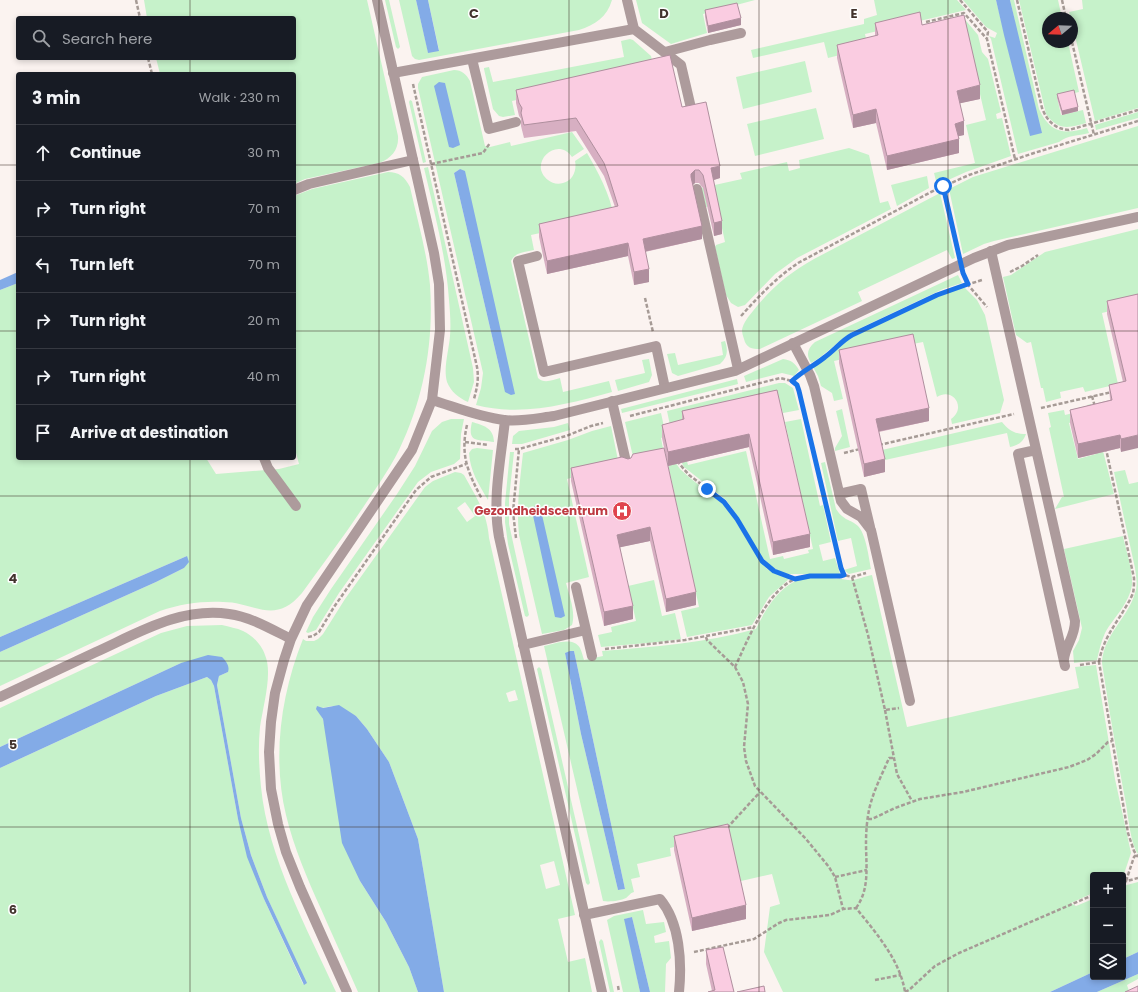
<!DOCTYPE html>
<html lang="en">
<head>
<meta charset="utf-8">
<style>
  body { margin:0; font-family:Poppins,sans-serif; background:#20242c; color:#f1f3f6 }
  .controls { position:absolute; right:12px; bottom:12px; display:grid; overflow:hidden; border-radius:4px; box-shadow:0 2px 6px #0003 }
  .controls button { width:36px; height:36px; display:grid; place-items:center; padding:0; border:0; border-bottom:1px solid #363941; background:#171b24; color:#f1f3f6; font:20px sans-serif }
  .compass { position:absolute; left:1042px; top:12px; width:36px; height:36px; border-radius:50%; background:#171b24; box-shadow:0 2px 6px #0003; rotate:251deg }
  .stop { position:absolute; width:12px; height:12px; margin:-9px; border:3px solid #1a73e8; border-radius:50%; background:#fff }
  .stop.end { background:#1a73e8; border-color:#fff; box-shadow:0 1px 4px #0008 }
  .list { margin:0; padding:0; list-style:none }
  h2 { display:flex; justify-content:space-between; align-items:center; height:52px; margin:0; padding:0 16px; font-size:17px }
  h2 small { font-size:13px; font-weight:400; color:#9ea1a6 }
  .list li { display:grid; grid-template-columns:26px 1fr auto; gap:12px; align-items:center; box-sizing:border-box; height:56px; padding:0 16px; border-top:1px solid #363941 }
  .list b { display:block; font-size:15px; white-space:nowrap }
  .list em { font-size:13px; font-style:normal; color:#9ea1a6 }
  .icon { flex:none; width:22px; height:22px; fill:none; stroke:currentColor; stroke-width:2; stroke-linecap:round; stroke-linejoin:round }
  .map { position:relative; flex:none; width:1138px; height:992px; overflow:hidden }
  .search { position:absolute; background:#171b24; box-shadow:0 2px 6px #0003; left:16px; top:16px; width:280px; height:44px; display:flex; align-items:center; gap:10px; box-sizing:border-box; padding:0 14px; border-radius:4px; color:#9ea1a6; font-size:15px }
  .panel { position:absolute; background:#171b24; box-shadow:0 2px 6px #0003; left:16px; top:72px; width:280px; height:388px; border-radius:4px }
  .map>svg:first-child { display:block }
  .green { fill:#c6f2ca; fill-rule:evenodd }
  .water { fill:#83abe7 }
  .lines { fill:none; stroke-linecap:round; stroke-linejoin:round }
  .path { stroke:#a69b96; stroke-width:2.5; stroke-dasharray:4 2; stroke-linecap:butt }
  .service { stroke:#ad9b9c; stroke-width:10 }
  .minor { stroke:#ad9b9c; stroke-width:10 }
  .wall { fill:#d7afc2 }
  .shaded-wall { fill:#af8f9e }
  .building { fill:#facce1; stroke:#af8f9e }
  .route { stroke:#1a73e8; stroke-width:5 }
  .grid { fill:none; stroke:#42332d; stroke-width:1; stroke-opacity:0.55 }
  .labels { text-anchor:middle; stroke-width:3; stroke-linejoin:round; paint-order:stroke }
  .health-label { font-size:12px; font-weight:bold; fill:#be3a42; stroke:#fff; text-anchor:end }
  .grid-label { font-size:13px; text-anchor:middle; font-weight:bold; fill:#42332d; stroke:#fff; stroke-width:3; stroke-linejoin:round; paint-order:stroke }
</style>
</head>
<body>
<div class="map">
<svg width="1138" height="992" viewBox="0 0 1138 992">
  <rect width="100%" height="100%" fill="#fbf3f0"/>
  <path class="green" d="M144 0H367L398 136C399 149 392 158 379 163L305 179 294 184V74H160L156 58H294V18H147Z
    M385 0H389L400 47 398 49 396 47Z
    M399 0H416L428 52 439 50 428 0H612C607 17 595 25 579 30L419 60 415 59 412 56Z
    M636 0H755L703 14 707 33 671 44 642 23Z
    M874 0H957L966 10 865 34 868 48 828 58 824 42 753 58 751 50 864 24V19L877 15Z
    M963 0H996L1011 60 1015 22 1010 0H1014L1039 109C1050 133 1064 135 1087 128L1089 133C1078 136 1068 135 1059 142L1018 154 991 39 989 36 995 38 997 33 986 27Z
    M1019 0H1058L1062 18H1048V42H1068L1079 92 1057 97 1061 115 1083 110 1086 123C1069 128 1058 131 1046 114Z
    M1082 0H1138V108L1095 121 1072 23V18H1071L1069 12 1083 9Z
    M962 16 978 35 982 52 988 59 1001 112 996 114 997 119 1002 118 1011 156 966 172 937 185 934 173 975 163 966 125 986 120Z
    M630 39 633 40 651 56 654 69 512 101 515 115 503 117 499 116 493 109 484 69V68L489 67 493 82 624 57 621 41Z
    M805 61 812 92 743 109 736 77Z
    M454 70C462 70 466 74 470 81L485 146 490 147 510 142 511 146 572 132 584 149 572 157C557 135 527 164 548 180 552 183 557 185 563 183 573 181 577 170 575 161L587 153C598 172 610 194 614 217L531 235 534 250C526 252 515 252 511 261L538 378C544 384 553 380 560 378L563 392 609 381 612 392C568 404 522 417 476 405L481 388 483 373 418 88V84L422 77ZM460 169 502 379 454 173Z
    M410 100 412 101 426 162 423 163 409 102Z
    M816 108 824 139 755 156 747 124Z
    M1138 112V118L1096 130 1095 125Z
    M1138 126V208L994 241 984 244 963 254 949 189 973 177Z
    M849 148 869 155 880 203 888 201 891 209 797 258 775 274 745 305 738 307 731 303 726 295 715 247 716 245 725 242 717 205 706 207 701 188 742 179 740 173 787 162 789 171 800 168 799 160Z
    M428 167 473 368 474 382 468 402C459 398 451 392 447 382 443 368 449 350 450 336 451 324 450 312 449 300 446 255 434 211 424 168Z
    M388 172C399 172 405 177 410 187 417 219 427 252 430 285 434 342 424 398 399 450 389 470 376 488 364 506 344 536 323 564 302 593 274 626 255 602 223 602 201 601 181 604 160 611L0 686V652L156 582 184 568 187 556 0 637V290L18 283V458H206L216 474 279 469 299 464 294 445V196L312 189Z
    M927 176 929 188 897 206 891 185Z
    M940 193 955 258 952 259 947 250 858 292 862 301 760 349C752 349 746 348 744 339 743 336 742 333 742 330 743 323 749 316 753 311 771 288 789 273 814 259Z
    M1138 229V304L1102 313 1118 384 1085 392 1083 387 1060 392 1061 398 1046 402 1043 388H1041L1031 342 1027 343 1016 335 1003 277 1011 275 1045 252Z
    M958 275 962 283 943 289 852 332C837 341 826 355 811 363 806 355 807 349 815 342Z
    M964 287 977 300 985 315 1004 400 1000 413 952 424 951 419C967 408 953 387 937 397L923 342 882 350 834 361 843 399 834 401 832 393 821 386 818 376 813 367C828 360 838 346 852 337 889 320 925 300 964 287Z
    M725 341C728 350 728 357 720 364L678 376 672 373 667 354 675 353 678 365 723 355 721 342Z
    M649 359 652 375 649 382 618 391 615 380 645 373 642 360Z
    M783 359C791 360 795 363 799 370L794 376 782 373 746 382 744 376Z
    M737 379 738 384 622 413 621 409Z
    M779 383H785L793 388 799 410 783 413 779 399 672 435 667 411Z
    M1091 404 1114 494 1055 509 1062 497H1064L1049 428 1051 427 1048 413 1064 410 1065 415 1073 413 1075 421 1069 423 1078 459 1096 454 1087 418 1088 410 1087 405Z
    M842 409 850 447 835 451V448L842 436 836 411Z
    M661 413 666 436 661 438 664 454 634 461 625 422Z
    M451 419H464L461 434 460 459 454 464 431 472 418 482 339 593 316 630 308 633 306 632 313 617 331 589 397 494 415 466 432 431 442 422Z
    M801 419 820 506 823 505 831 542 819 545 823 561 835 558 840 574H785L772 567 762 557 749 537 739 518 726 500 684 467 678 456 683 447 688 465 746 451 770 559 783 556 784 559 809 553 808 550 813 549 785 422Z
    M472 422C483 425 494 428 494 442 477 439 467 443 472 422Z
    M1002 422C1009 431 1015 434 1026 434 1023 442 1019 445 1010 447L1007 433 885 460 882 450Z
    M568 423 570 430 522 444H512L513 436 519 431 554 427Z
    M611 426 619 465 567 479 589 577 566 583C569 595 576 612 572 625L564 630 542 634 519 535C516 507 520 481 523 453L568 440 592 431Z
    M477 448 493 450 488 500C479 485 470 471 469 453L472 449Z
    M510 452H514L509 499V524L529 615 527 617 525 616 508 544 505 522V503Z
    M673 459 680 469 690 478 723 504 735 520 758 558 767 569 789 579 769 597 752 625 687 637 681 611 699 607 667 460Z
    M825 462 836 509C844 521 850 519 858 526 866 534 869 559 871 569L849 574 844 570 857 566 851 538 838 541 821 463Z
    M1125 470 1129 484 1138 482V854C1131 845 1128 816 1126 804 1117 757 1109 710 1102 663 1103 635 1128 618 1135 593 1138 585 1136 576 1135 568L1114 472Z
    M455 472 461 473 464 475C476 497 487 512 489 538L575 915 558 919 568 962 585 958 592 992H444L418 839 389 762 367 729 356 716 332 706 317 709 323 719 360 881 386 922 409 967 418 992H358C346 964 333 937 321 909 307 878 294 848 286 815 272 757 281 694 303 639L306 641H314L318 639 323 634 345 599 425 487 433 481ZM465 502 475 516 467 522 457 508ZM515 690 518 700 509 702 506 693ZM554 861 560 885 546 889 540 865Z
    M1123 536C1126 551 1133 570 1132 585 1129 604 1114 617 1105 633 1101 642 1099 651 1097 660L1074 663 1073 651 1079 640 1082 628 1064 549Z
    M872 575 907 727 1079 688 1075 667 1096 665 1115 779 1131 853 1123 877V875H1093V893L1071 903 1076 906 1093 899V972L1050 992H783L764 952 770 907 780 904 772 874 741 881 729 834 670 848 671 856 637 864 640 877 631 879 634 892C630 893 629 896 626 898 620 901 609 902 603 901L544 646C555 644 573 636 580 648 582 652 583 657 584 660L603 656 602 651C653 647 706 643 756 629 766 608 782 581 807 578 820 576 836 578 848 580 855 581 865 576 872 575ZM574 651 625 889 618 890 581 734 565 653Z
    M654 580 662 616 675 613 681 639 659 642 601 647 598 635 612 632 611 627 636 621 628 586Z
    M222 625C229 627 237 628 243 631 252 635 262 645 265 655 273 673 263 706 260 727 258 747 259 767 261 787 268 858 307 928 336 992H0V768L156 696 207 677 211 680 214 686 238 819 264 899 303 984 306 983 267 897 251 855 241 818 217 685 219 676 228 672 181 663 0 747V708L161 633 187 626Z
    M539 667 541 669 590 883 588 885 586 883 537 669Z
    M1138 882V952L1123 959V886Z
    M643 910 646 924 664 922 666 932 654 936 655 943 669 941 671 958 666 964 665 992H650L632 917 625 919 640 992H623L607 920 614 916Z
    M601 939 603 941 614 992H610L599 942Z
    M1138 974V979L1127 985 1129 991 1126 992H1097Z"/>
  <path class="water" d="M416 0H428L439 51 428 53Z
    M996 0H1010L1042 133 1030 136 1004 35Z
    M439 82 445 83 460 145 453 148 449 147 434 86Z
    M460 169 465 171 515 394 511 395 505 392 502 379 454 173Z
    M18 272V283L0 290V280Z
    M535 506H540L565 616 561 618 555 617 532 511Z
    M187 556 189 562 184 568 156 582 0 652V637Z
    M570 651H574L625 889 618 890 581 734 565 653Z
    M208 655 222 657C226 661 230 666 228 672L219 676 217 685 241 818 251 855 267 897 307 983 304 985 264 899 247 857 238 819 214 686 211 680 207 677 156 696 0 768V747L181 663Z
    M339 705 356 716 367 729 389 762 418 839 444 992H418L409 967 386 922 360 881 342 843 323 719 316 709 317 706 323 708Z
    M632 917 650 992H640L624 919Z
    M1138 952V974L1097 992H1050L1093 972V977H1123V959Z"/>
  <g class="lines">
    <path class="path" d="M136 0 140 18
      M960 0 988 32 987 38
      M1017 0 1042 108C1047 121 1055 129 1069 130L1138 110
      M1062 0 1066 18
      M926 22 964 13 987 39 1015 159
      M1072 42 1094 135
      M148 58 152 74
      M413 84 477 367C479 379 477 388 474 399
      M431 164 483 153 490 143
      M943 186 957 250
      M1010 272 1022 266 1038 255
      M965 278 969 286 987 307
      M645 298 653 332
      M741 316C759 296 776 278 798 263L931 192 969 175 1034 153 1138 121
      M819 362C831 354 839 342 852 335L947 291 982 280
      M1092 396 1095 407
      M1041 408 1112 392
      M630 416 780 378 792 381 797 386
      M467 425C460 455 468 473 482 499
      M465 442 488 445
      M879 445 1014 414
      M515 449H519L566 436 591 426 603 423
      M844 453 860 449
      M677 461 689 475 725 502 737 519 762 561 769 567 774 571 795 579
      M827 507 841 568 844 575 852 577 866 573
      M516 538 513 512 519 449
      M852 577 868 635 885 710 899 708
      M308 637 313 636 319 632 334 607 416 490 431 477 466 464
      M706 637 707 640 735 667 743 682 748 704 744 747 746 761 755 786 806 839 829 867 835 877 843 909
      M605 649 685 640 754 627
      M1099 662C1102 644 1111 630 1121 615 1125 608 1130 601 1133 593 1134 589 1134 583 1134 578L1106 449
      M1080 665 1099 662 1128 833 1134 851 1138 857
      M735 667C748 640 768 587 798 578 811 574 827 576 841 577L844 575
      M885 710 897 774 912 801
      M868 819H872L895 808 920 799 963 792 1069 767 1087 760 1096 754 1108 742 1112 741
      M727 828 760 792
      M835 877 867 870
      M1126 881 1134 857 1136 855
      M1123 882 1138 878
      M856 908C870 889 866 866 866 843 866 832 867 820 869 810 873 791 882 775 889 758H893
      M694 952 754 939 779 923 786 920 830 915 843 909 856 908C876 933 900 960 905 992
      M875 980 901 975
      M618 986 619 992
      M905 992 909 990 935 966 959 953 1093 895"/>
    <path class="service" d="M627 0 634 29 681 65 691 108
      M665 52 710 40 741 33
      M472 59 489 129 516 122
      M393 73 634 29
      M697 189 738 369
      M294 190 309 184 413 160
      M991 251 1075 621C1075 637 1066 644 1064 659
      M537 256 518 261 544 372 656 346 665 388
      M793 343 810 375 814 386 841 501 847 509 861 517 871 530 910 701
      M612 401 627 466
      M1036 450 1018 454 1065 666
      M264 458 268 468 296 506
      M839 494 861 489 870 527
      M576 587 592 656
      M523 645 586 630
      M584 915 660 899C680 923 682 962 679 992"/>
    <path class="minor" d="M432 400C455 407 479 417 504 420 520 422 538 418 554 416L735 371 974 258 1008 245 1138 217
      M505 420C501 459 492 499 499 537L602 992
      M0 697C32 682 64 667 96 652 138 633 180 607 229 614 251 617 271 629 291 639
      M347 992 300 887 286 852 278 824 271 789 269 752 271 722 275 693 284 660 291 639 307 605 412 450 432 400 440 330 439 284 434 253 377 0"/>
  </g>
  <path class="wall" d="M705 10 741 25 708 33 705 17Z
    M875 23 922 25 980 99 960 103 964 135 958 136 959 153 887 170 876 123 853 128 837 58V45L875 36Z
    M516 90 682 107 720 178 713 180 722 234 714 236 703 188 699 183H695L692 185 702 239 645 252 649 282 634 285 628 256 547 274 539 237V224L615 207 608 187 604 176 576 131 524 138 521 126V119L519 116 516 103Z
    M1057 94 1078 111 1062 115 1057 98Z
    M1138 294 1121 452 1120 448 1078 458 1070 423V410L1110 400 1109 385 1123 382 1107 314V301Z
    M839 350 929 421 879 432 885 472 864 477 839 363Z
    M777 390 810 547 773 555 749 447 668 466 662 438V425L682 420V411Z
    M622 457 696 605 666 612 650 541 620 547 633 619 604 626 571 481V468Z
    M674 836 746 919 692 931 674 850Z
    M706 950 734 992 712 991 706 964Z"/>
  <path class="shaded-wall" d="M741 18V25L708 33V26Z
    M980 85V99L957 104V91Z
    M1078 107V111L1062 115V111Z
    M876 109V123L853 128V115Z
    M964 121V135L955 137V124Z
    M959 139V153L887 170V156Z
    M720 166V178L711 181V168Z
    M695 170V183L691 187V174Z
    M722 221V234L714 236V223Z
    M702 226V239L643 252V239Z
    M628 243V256L547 274V261Z
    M649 269V282L634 285V272Z
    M929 408V421L876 432V419Z
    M749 434V447L668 466V452Z
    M1120 435V448L1078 458V444Z
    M1138 435V448L1121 452V439Z
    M885 459V472L864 477V464Z
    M650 527V541L617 548V535Z
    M810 534V547L773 555V542Z
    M696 592V605L666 612V599Z
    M633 606V619L604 626V612Z
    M746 905V919L692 931V918Z"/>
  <path class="building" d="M737 3 741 18 708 26 705 10Z
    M920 12 922 25 964 15 980 85 957 91 964 121 955 124 959 139 887 156 876 109 853 115 837 45 878 35 875 23Z
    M670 55 682 107 706 102 720 166 711 168 722 221 714 223 703 175 699 170H695L691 174V177L702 226 643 239 649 269 634 272 628 243 547 261 539 224 618 206 608 174 604 163 576 118 524 125 521 113 522 108 519 103 516 90Z
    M1074 90 1078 107 1062 111 1057 94Z
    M1138 294V435L1121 439 1120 435 1078 444 1070 410 1112 400 1109 385 1126 381 1107 301Z
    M913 334 929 408 876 419 885 459 864 464 839 350Z
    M777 390 810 534 773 542 749 434 668 452 662 425 684 419 682 411Z
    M664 448 696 592 666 599 650 527 617 535 633 606 604 612 571 468 622 457 628 459 631 458 633 454Z
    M728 824 746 905 692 918 674 836Z
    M723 947 734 992H708L715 990 706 950Z
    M764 986 765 992H737Z
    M1138 986V992H1125Z"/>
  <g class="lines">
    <path class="route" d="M707 489 724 502 737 519 762 561 774 571 795 579 810 576H841L844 575 841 568 799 391 797 385 792 381C802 371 814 366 825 357 835 350 841 341 852 335L937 295 968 284 963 273 943 186"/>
  </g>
  <path class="grid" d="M190 0V18M379 0V992M569 0V992M759 0V992M948 0V992M190 58V74M0 165H18M294 165H1138M0 331H18M294 331H1138M190 458V992M0 496H1138M0 661H1138M0 827H1138"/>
  <defs>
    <g id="hospital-disc" transform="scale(1)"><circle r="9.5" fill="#e0444e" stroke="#fff"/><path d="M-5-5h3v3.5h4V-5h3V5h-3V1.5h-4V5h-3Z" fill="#fff"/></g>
  </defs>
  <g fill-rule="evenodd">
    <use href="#hospital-disc" x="622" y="511"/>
  </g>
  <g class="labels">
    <g class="health-label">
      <text x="608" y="515">Gezondheidscentrum</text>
    </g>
  </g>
  <g class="grid-label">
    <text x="474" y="18">C</text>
    <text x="664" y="18">D</text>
    <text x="854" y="18">E</text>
    <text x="13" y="583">4</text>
    <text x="13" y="749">5</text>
    <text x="13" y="914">6</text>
  </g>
</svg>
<div class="controls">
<button>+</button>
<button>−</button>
<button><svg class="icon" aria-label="layers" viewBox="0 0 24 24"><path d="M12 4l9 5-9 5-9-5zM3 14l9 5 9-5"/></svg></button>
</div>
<svg class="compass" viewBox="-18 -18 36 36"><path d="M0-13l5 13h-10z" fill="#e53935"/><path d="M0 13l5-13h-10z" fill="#9ea1a6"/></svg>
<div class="stop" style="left:943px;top:186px"></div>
<div class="stop end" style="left:707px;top:489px"></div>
<div class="search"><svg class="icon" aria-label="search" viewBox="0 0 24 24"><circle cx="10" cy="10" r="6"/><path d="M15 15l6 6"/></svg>Search here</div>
<section class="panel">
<h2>3 min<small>Walk · 230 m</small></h2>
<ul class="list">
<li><svg class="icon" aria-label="ahead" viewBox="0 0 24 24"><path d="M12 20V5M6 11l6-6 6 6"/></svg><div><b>Continue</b></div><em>30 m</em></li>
<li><svg class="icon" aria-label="right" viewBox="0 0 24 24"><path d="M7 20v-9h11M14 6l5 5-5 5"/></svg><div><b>Turn right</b></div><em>70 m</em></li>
<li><svg class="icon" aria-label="left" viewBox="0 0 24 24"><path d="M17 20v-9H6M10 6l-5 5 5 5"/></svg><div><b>Turn left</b></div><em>70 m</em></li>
<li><svg class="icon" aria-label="right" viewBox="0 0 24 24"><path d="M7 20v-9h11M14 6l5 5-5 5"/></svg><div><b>Turn right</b></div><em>20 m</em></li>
<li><svg class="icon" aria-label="right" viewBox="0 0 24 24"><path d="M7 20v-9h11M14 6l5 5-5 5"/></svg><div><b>Turn right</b></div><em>40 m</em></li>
<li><svg class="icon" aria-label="arrive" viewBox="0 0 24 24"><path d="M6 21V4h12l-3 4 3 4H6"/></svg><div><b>Arrive at destination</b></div></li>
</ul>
</section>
</div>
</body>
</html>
